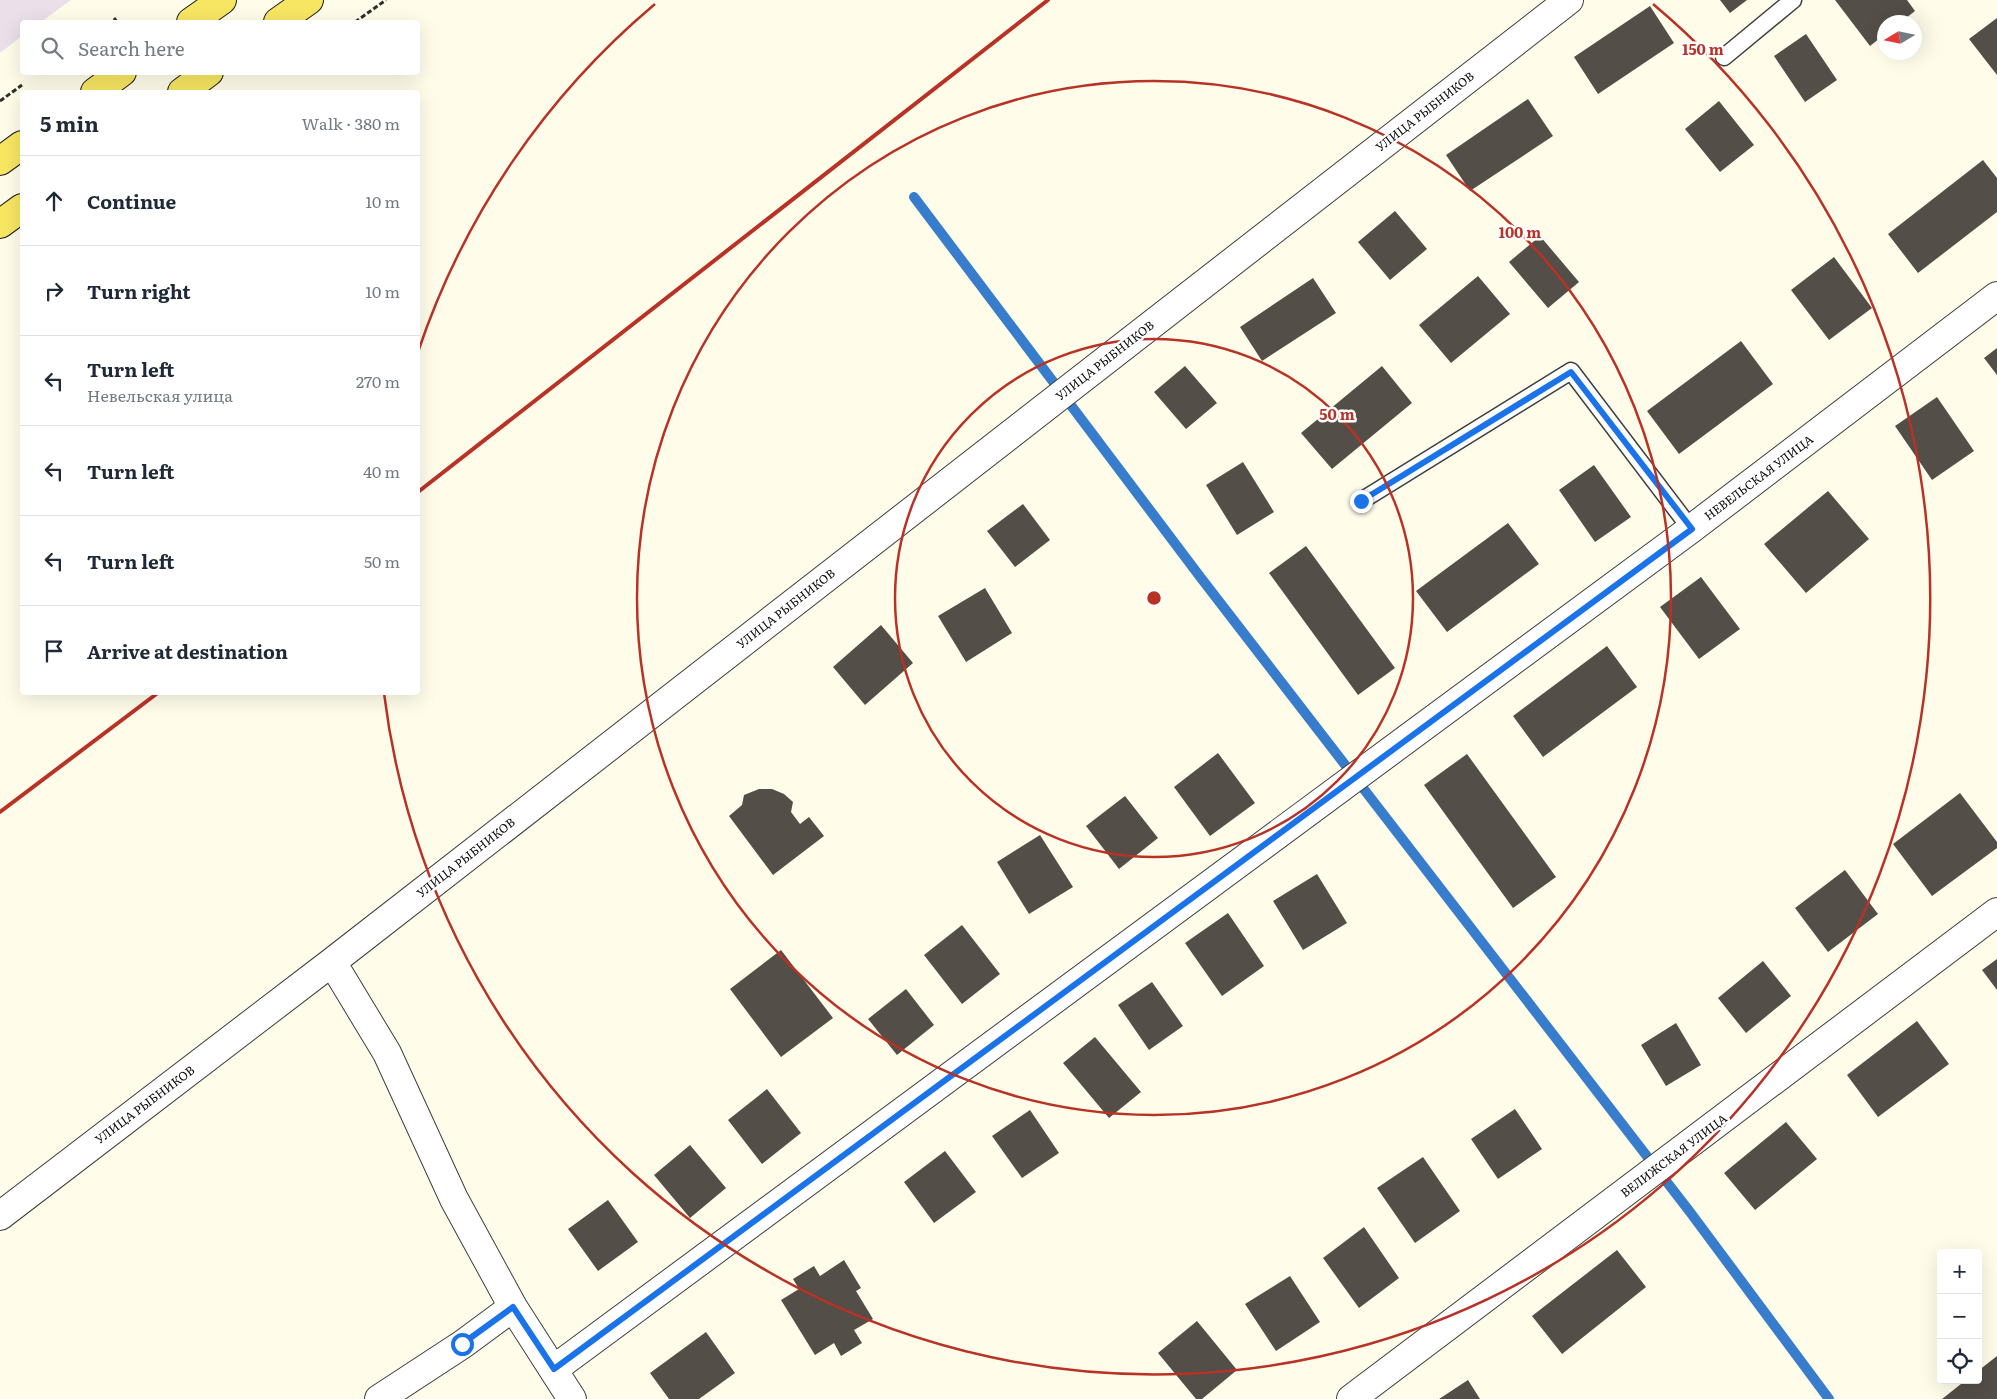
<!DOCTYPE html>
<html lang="en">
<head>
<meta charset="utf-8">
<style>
  body { margin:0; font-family:Literata,serif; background:#f2f2f3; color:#1f2937 }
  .controls { position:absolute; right:15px; bottom:15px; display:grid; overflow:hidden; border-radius:5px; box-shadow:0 5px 20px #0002 }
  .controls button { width:45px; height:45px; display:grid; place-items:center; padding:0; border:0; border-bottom:1px solid #e0e1e3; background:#fff; color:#1f2937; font:25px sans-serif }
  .compass { position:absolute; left:1877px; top:15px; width:45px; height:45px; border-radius:50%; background:#fff; box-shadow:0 5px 20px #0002; rotate:260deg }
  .stop { position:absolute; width:15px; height:15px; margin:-11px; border:4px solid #1a73e8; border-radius:50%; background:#fff }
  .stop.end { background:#1a73e8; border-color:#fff; box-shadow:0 1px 5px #0008 }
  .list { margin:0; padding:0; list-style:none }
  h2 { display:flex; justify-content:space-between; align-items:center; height:65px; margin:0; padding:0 20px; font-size:21px }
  h2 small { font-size:16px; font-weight:400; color:#747a83 }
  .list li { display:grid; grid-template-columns:32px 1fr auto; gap:15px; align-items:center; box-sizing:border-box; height:90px; padding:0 20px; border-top:1px solid #e0e1e3 }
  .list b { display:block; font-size:19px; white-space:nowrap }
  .list p { margin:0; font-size:16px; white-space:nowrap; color:#747a83 }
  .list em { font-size:16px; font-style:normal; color:#747a83 }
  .icon { flex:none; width:28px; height:28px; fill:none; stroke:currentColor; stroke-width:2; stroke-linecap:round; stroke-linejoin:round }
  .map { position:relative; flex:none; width:1997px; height:1399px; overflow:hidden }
  .search { position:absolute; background:#fff; box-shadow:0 5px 20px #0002; left:20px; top:20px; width:400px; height:55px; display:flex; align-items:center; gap:12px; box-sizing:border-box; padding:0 18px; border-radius:5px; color:#747a83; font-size:19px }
  .panel { position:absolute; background:#fff; box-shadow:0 5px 20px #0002; left:20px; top:90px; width:400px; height:605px; border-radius:5px }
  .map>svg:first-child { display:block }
  .industrial { fill:#ebdfea }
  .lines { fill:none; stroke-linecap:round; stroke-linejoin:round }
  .stream { stroke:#387dcb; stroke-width:10 }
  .building { fill:#544e48 }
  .lane-casing { stroke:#3f3f3f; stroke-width:19 }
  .street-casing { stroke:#3f3f3f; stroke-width:30 }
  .primary-casing { stroke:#1d1d1d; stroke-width:30 }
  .path { stroke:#2e2e2e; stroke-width:3; stroke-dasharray:5 2.5; stroke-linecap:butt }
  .lane { stroke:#fff; stroke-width:16 }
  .street { stroke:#fff; stroke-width:28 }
  .primary { stroke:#f7e662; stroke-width:28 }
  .rail { stroke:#b93226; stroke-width:4 }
  .route { stroke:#1a73e8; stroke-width:6 }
  .ring { fill:none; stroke:#b93226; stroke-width:2.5 }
  .labels { text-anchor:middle; stroke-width:5; stroke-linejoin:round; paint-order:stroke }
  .street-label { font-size:12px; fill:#0c0c0c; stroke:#fff }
  .centre { fill:#b93226; stroke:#fff; stroke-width:2.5 }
  .ring-label { font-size:15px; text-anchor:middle; font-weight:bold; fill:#b93226; stroke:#fff; stroke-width:5; stroke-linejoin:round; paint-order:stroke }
</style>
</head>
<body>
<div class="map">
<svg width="1997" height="1399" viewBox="0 0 1997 1399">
  <rect width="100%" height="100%" fill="#fffdea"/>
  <path class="industrial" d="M0 0H71L41 22H22V36L0 53Z"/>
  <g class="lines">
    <path class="stream" d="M914 197 1201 578 1690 1212 1829 1399"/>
  </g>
  <path class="building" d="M1720 0H1747L1730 13Z
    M1835 0H1907L1915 11 1901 22H1884V35L1870 46Z
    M1650 6 1674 43 1598 94 1574 57Z
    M1997 18V75L1969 39Z
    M1806 34 1837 80 1805 102 1774 56Z
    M1528 99 1553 136 1470 191 1446 155Z
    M1719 101 1754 145 1720 172 1685 129Z
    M1983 160 1997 178V212L1918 273 1888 234Z
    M1395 211 1427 249 1390 280 1358 242Z
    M1540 236 1579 282 1548 308 1509 262Z
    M1834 257 1872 308 1829 340 1791 290Z
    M1478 276 1510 314 1451 363 1419 325Z
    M1313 278 1336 313 1262 361 1240 327Z
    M1741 341 1773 384 1679 454 1647 411Z
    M1997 348V375L1984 358Z
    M1185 366 1217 403 1186 429 1154 392Z
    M1382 366 1412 403 1332 469 1301 433Z
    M1937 397 1974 451 1932 480 1895 426Z
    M1243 462 1274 512 1237 535 1206 485Z
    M1594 465 1631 517 1595 542 1559 490Z
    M1828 491 1869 539 1806 593 1764 544Z
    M1023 504 1050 540 1015 567 987 531Z
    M1508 523 1539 564 1447 632 1416 591Z
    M1306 546 1395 668 1358 695 1269 573Z
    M1701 577 1740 629 1699 659 1660 607Z
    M985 588 1012 633 966 662 938 616Z
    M881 625 913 663 865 705 833 667Z
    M1607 646 1637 687 1543 757 1513 716Z
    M1218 753 1255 803 1210 836 1174 787Z
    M1467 754 1556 877 1513 908 1424 785Z
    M759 789H772L784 794 793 802 791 812 800 824 809 817 824 836 773 875 729 816 742 805 744 795Z
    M1960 793 1997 842V848L1932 896 1893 844Z
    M1125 796 1158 838 1119 869 1086 826Z
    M1040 835 1073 887 1029 914 997 862Z
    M1845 870 1878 914 1828 952 1795 908Z
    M1317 874 1347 923 1303 950 1273 901Z
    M1228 913 1264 966 1222 996 1185 943Z
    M962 925 1000 974 962 1004 924 955Z
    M781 950 833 1018 781 1057 730 989Z
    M1997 959V990L1982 970Z
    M1763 961 1791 996 1746 1033 1718 998Z
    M1152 982 1183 1026 1149 1050 1118 1005Z
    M906 989 934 1025 897 1055 868 1019Z
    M1917 1021 1949 1064 1878 1117 1847 1075Z
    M1676 1023 1701 1065 1666 1086 1641 1045Z
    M1095 1037 1141 1092 1109 1118 1063 1063Z
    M767 1089 801 1133 762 1164 728 1120Z
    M1515 1109 1542 1149 1498 1179 1471 1139Z
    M1030 1110 1059 1153 1022 1178 992 1136Z
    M1786 1122 1817 1159 1755 1210 1724 1173Z
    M690 1145 726 1188 690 1218 654 1175Z
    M945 1151 976 1192 934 1223 904 1182Z
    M1423 1157 1460 1211 1415 1243 1377 1188Z
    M608 1200 638 1242 598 1271 568 1229Z
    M1364 1227 1399 1278 1359 1308 1323 1258Z
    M1617 1250 1646 1287 1562 1354 1532 1316Z
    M844 1260 861 1288 856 1291 873 1319 854 1330 862 1343 841 1356 834 1343 815 1355 781 1300 799 1289 793 1279 814 1266 820 1276Z
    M1290 1276 1320 1322 1276 1351 1245 1304Z
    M1197 1321 1237 1370 1202 1399H1196L1158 1353Z
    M706 1332 735 1373 699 1399H669L650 1373Z
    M1997 1356V1399H1942L1966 1380H1978V1371Z
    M1468 1380 1480 1399H1439Z"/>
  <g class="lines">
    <g class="lane-casing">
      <path id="lane" d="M1724 57 1793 0
        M1361 501 1571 371 1691 529"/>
    </g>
    <g class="street-casing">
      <path id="street" d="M332 962 387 1053 454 1199 513 1307 572 1399
        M0 1216 332 962 1569 0
        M554 1369 1691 529 1997 296
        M379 1399 463 1344 513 1307
        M1351 1399 1997 912"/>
    </g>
    <g class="primary-casing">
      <path id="primary" d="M191 22 222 0
        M278 22 309 0
        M95 92 122 72
        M182 92 209 72
        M0 161 22 145
        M0 224 22 208"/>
    </g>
    <path class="path" d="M114 18 117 22
      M355 22 386 0
      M0 101 22 85"/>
    <use href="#lane" class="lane"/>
    <use href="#street" class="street"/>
    <use href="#primary" class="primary"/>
    <path class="rail" d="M418 492 1048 0
      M0 812 159 692"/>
  </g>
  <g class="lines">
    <path class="route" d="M462 1344 513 1307 554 1369 1692 529 1571 372 1361 501"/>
  </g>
  <g class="ring">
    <circle cx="1154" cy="598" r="259"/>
    <circle cx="1154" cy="598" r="517"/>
    <path d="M418 352A776 776 0 0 1 655 4M1653 4A776 776 0 1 1 384 693"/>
  </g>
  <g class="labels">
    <g class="street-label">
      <text transform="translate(1425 112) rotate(-38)" y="4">УЛИЦА РЫБНИКОВ</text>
      <text transform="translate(1105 361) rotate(-38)" y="4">УЛИЦА РЫБНИКОВ</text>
      <text transform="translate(1759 478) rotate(-37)" y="4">НЕВЕЛЬСКАЯ УЛИЦА</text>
      <text transform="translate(786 609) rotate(-38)" y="4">УЛИЦА РЫБНИКОВ</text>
      <text transform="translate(466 858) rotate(-38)" y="4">УЛИЦА РЫБНИКОВ</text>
      <text transform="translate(145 1105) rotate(-37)" y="4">УЛИЦА РЫБНИКОВ</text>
      <text transform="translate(1674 1156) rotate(-37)" y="4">ВЕЛИЖСКАЯ УЛИЦА</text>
    </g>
  </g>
  <circle cx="1154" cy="598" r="8" class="centre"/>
  <g class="ring-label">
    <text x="1703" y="55">150 m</text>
    <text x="1520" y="238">100 m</text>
    <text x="1337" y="420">50 m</text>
  </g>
</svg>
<div class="controls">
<button>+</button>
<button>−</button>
<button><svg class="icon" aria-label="locate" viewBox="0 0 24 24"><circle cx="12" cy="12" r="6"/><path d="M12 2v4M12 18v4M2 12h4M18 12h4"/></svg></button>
</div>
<svg class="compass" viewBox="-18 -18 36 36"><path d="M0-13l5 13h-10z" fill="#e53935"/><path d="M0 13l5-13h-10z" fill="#747a83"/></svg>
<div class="stop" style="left:462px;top:1344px"></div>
<div class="stop end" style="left:1361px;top:501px"></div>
<div class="search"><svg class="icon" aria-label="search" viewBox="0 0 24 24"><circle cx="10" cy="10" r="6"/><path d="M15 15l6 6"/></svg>Search here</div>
<section class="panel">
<h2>5 min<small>Walk · 380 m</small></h2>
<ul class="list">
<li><svg class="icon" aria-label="ahead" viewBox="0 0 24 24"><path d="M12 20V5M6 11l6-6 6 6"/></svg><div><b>Continue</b></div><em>10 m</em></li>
<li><svg class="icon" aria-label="right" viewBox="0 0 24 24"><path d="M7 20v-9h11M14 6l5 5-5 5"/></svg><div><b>Turn right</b></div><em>10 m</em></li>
<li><svg class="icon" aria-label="left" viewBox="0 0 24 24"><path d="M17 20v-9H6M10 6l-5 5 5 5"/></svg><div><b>Turn left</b><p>Невельская улица</p></div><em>270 m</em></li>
<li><svg class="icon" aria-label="left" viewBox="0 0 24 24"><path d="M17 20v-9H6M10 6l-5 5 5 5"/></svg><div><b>Turn left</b></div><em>40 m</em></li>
<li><svg class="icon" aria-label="left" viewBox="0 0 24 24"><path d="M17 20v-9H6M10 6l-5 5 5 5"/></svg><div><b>Turn left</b></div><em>50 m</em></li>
<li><svg class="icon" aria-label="arrive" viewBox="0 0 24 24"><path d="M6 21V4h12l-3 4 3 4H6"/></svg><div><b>Arrive at destination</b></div></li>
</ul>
</section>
</div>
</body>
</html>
